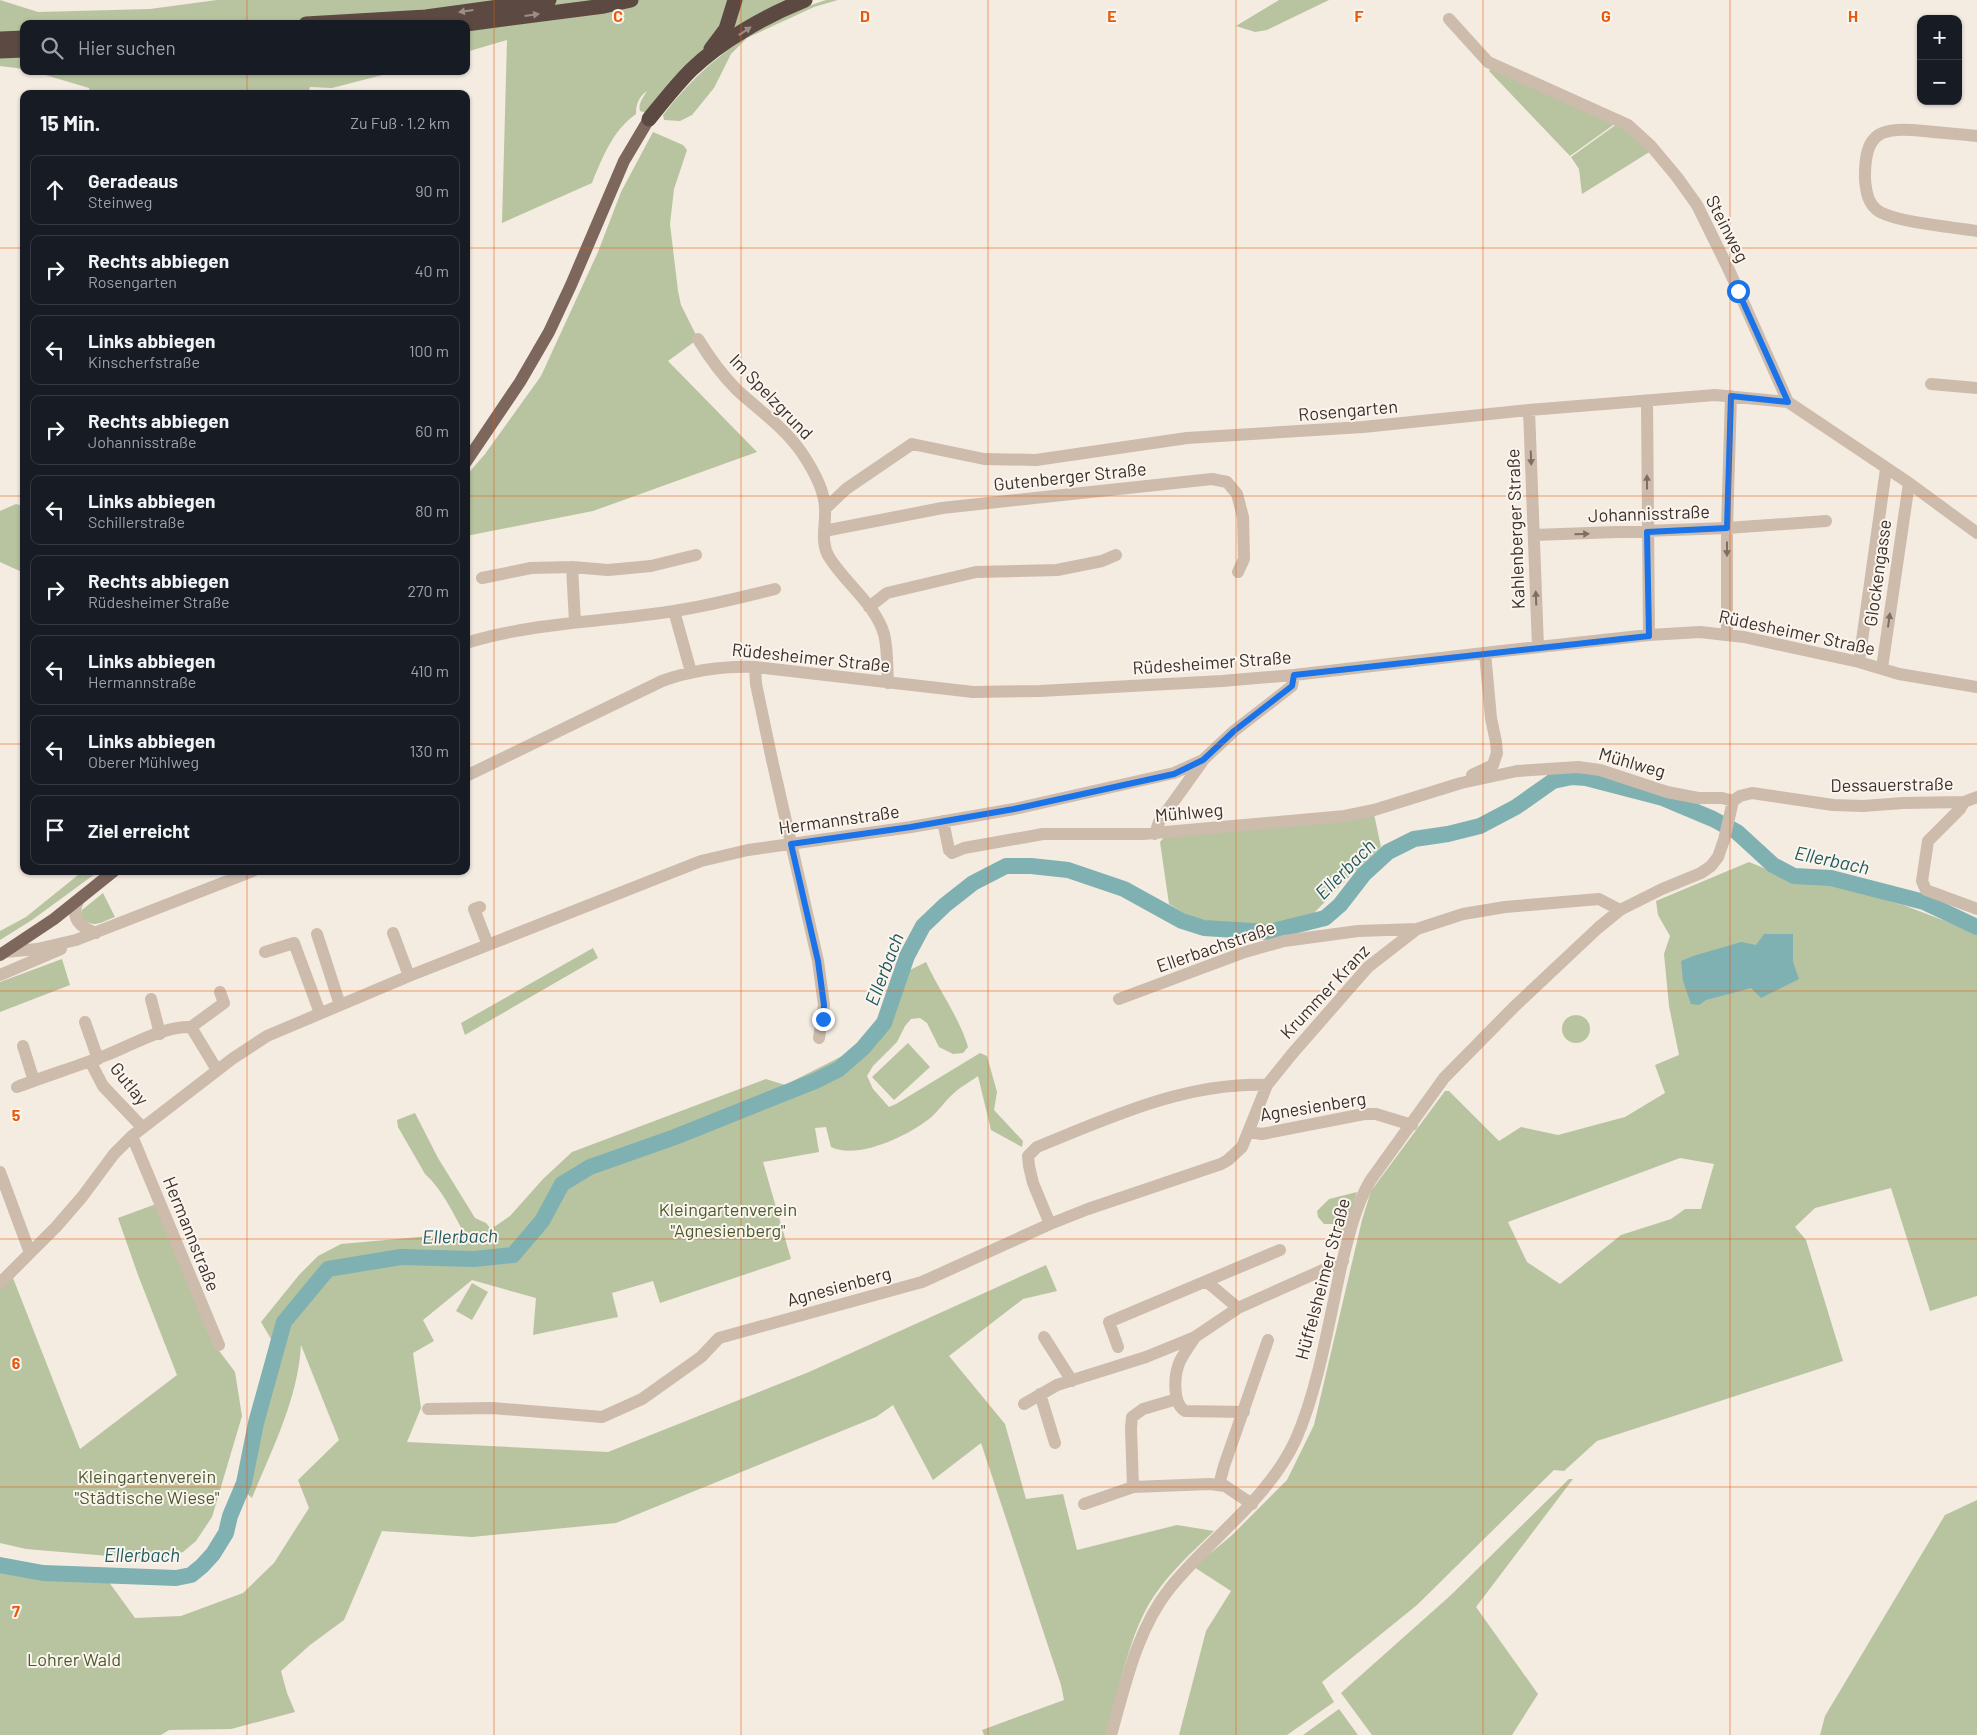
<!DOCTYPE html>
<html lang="de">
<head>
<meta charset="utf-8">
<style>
  body { margin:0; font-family:Barlow,sans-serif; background:#242831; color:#f1f3f6 }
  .controls { position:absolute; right:15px; top:15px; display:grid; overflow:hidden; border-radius:10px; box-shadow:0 1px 4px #0004 }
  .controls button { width:45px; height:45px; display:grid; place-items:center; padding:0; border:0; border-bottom:1px solid #363941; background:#171b24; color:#f1f3f6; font:25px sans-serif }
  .stop { position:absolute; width:15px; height:15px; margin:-11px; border:4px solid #1a73e8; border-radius:50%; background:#fff }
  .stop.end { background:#1a73e8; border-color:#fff; box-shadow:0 1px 5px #0008 }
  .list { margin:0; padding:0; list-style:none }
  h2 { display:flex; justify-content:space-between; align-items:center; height:65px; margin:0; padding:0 20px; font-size:21px }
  h2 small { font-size:16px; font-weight:400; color:#9ea1a6 }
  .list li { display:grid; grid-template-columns:32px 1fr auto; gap:15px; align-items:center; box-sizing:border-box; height:70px; margin:0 10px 10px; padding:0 10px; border:1px solid #363941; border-radius:10px }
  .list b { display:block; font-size:19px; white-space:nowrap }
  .list p { margin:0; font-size:16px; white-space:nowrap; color:#9ea1a6 }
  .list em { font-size:16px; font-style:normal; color:#9ea1a6 }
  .icon { flex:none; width:28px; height:28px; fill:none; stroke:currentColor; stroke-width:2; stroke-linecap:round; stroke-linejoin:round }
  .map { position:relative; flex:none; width:1977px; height:1735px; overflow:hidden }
  .search { position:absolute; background:#171b24; box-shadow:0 1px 4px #0004; left:20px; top:20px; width:450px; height:55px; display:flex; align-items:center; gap:12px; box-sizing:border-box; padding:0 18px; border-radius:10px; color:#9ea1a6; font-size:19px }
  .panel { position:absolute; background:#171b24; box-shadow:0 1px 4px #0004; left:20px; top:90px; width:450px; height:785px; border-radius:10px }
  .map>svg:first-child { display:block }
  .green { fill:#b8c4a0; fill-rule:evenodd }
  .water { fill:#7fb0b2 }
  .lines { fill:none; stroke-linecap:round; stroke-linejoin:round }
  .river { stroke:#7fb0b2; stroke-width:16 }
  .minor { stroke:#cdbbac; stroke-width:12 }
  .major { stroke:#7d675c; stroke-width:12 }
  .highway { stroke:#5c4a42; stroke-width:15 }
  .oneway { fill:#9c8e87 }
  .oneway2 { fill:#7d6f65 }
  .route { stroke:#1a73e8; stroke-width:6 }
  .grid { fill:none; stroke:#e8590c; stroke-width:1; stroke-opacity:0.55 }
  .labels { text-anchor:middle; stroke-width:4; stroke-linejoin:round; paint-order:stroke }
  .street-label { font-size:18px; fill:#3b302b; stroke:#fbf5ee }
  .park-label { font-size:18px; fill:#4a5a2e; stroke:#fbf5ee }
  .water-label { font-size:19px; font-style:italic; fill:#1f5a5e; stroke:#fbf5ee }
  .grid-label { font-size:16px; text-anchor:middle; font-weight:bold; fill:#e8590c; stroke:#fbf5ee; stroke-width:4; stroke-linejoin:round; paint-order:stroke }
</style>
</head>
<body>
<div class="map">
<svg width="1977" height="1735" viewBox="0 0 1977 1735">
  <rect width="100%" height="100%" fill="#f4ebe1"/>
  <path class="green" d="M0 0 38 12 150 9 217 0H731L718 37 646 113 640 111C638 103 643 98 647 91 639 97 636 103 636 114 613 130 602 158 592 183L502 223 507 40 466 52V24H24V69L0 66Z
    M738 0H790L734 34V16Z
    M826 0H838L814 7 747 38 731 54 714 88 692 115 680 121 664 120 663 115C705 60 759 21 826 0Z
    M1279 0H1329L1267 30 1255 32 1236 26Z
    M1491 68 1616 123 1570 156 1489 71Z
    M32 71H398L332 88 310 87 308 94H90L89 88Z
    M1617 124 1651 151 1582 194 1579 169 1571 157Z
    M653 132 683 145 687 150 674 189 670 224 678 291 681 305 698 339 668 361 757 452 593 511 466 536V476L485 454 541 376 598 252 621 192Z
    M16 504 24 506V573L0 562V511Z
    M1374 814 1381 847 1354 872 1314 913 1288 921 1250 927 1220 923 1192 918 1169 904 1160 842 1166 835Z
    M1749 862 1799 882 1836 886 1903 905 1977 933V1296L1930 1311 1891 1188 1815 1208 1795 1227 1806 1240 1843 1361 1597 1441 1564 1471 1554 1470 1417 1605 1322 1682 1334 1702 1287 1735H1179L1206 1631 1231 1591 1194 1567 1231 1536 1287 1480 1314 1425 1362 1220 1371 1191 1445 1091H1449L1499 1141 1521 1127 1558 1135 1625 1117 1665 1093 1655 1065 1679 1055 1669 1006 1664 954 1670 936 1658 915 1656 901ZM1680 1158 1714 1164 1701 1209H1685L1671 1219 1621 1235 1560 1284 1527 1262 1508 1222Z
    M83 871H99L32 920 0 940V931L26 917Z
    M103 893 115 917C99 923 94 929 80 917L82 910Z
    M593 948 598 958 465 1035 461 1023Z
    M62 959 70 985 0 1012V982Z
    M926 962C939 990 960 1019 968 1047L963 1053 953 1054 939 1047 927 1023 920 1018 911 1019 905 1026 897 1042 873 1066 867 1076 873 1089 889 1107 896 1104 980 1053 987 1056 997 1092 994 1110 1023 1141 1022 1147 991 1130 978 1076C970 1082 960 1087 953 1094 944 1102 938 1112 929 1119 907 1136 858 1160 831 1147L826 1127 815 1128 819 1152 763 1162 791 1259 660 1303 653 1281 612 1293 618 1317 533 1335 536 1298 472 1280 423 1320 434 1341 413 1353 421 1408 407 1442 608 1452 809 1372 1046 1265 1057 1291 1023 1299 949 1356 1005 1424 1026 1499 1063 1494 1077 1550 1177 1525 1214 1531C1193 1551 1170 1572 1154 1596 1130 1631 1119 1690 1107 1731L1110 1735H984L982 1730 1064 1700 1061 1685 981 1443 933 1480 893 1405 876 1417 616 1523 472 1537 382 1531 344 1620 310 1645 281 1671 287 1693 295 1712 231 1729 169 1730 161 1735H0V1566L34 1575 106 1578 135 1618 181 1616 243 1593 274 1563 309 1508 298 1480 339 1440 301 1345C298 1399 272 1449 252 1498L238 1486C246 1436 261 1388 271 1339L261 1322 299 1275 318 1256 341 1244 464 1233C453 1213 442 1189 425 1174L398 1127 397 1120 415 1113 438 1158 475 1218 486 1223 491 1229 510 1216 543 1179 572 1152 766 1079 785 1085 850 1052 878 1022 887 1009 892 979Z
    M1562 1029a14 14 0 1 1 28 0a14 14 0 1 1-28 0Z
    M908 1043 930 1067 894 1100 872 1077Z
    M1357 1192 1344 1235 1332 1234 1333 1224H1324L1318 1217 1317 1211 1329 1199Z
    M156 1204 217 1348 235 1372 242 1416 212 1517 196 1541 183 1552 156 1560 26 1549 0 1543V1289L13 1278 80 1449 177 1375 138 1275 118 1218Z
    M472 1283 488 1292 472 1320 456 1311Z
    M1569 1479H1573L1476 1607 1538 1694 1512 1735H1372L1341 1693 1451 1595Z
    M1977 1500V1735H1820L1825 1716 1945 1515Z
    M1339 1709 1358 1735H1303Z"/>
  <path class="water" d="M1764 934H1793V962L1799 979 1761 998 1751 988 1706 1000 1699 1005 1691 1004 1683 981 1681 961 1693 956 1741 942 1756 945Z"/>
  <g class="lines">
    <path class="river" d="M0 1565 43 1573 176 1578 191 1575 202 1566 213 1554 226 1533 230 1516 244 1483 256 1423 284 1322 328 1269 401 1257 474 1259 513 1255 542 1221 562 1184 590 1167 675 1137 815 1081 839 1069 863 1048 884 1023 907 956 923 926 945 905 973 883 1006 866H1031L1068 870 1124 889 1182 921 1204 928 1269 932 1325 918 1340 905 1364 874 1388 852 1414 839 1448 834 1480 826 1516 807 1553 781 1572 777 1586 778 1663 798 1713 819 1737 832 1773 865 1794 876 1831 878 1924 902 1977 927"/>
    <path class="minor" d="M1449 19 1488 62 1628 125 1651 146 1677 177 1697 205 1729 270 1788 402 1909 483 1977 533
      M1977 136C1959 134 1942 133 1924 131 1882 127 1864 130 1865 179 1866 192 1868 205 1880 212 1901 223 1952 227 1977 231
      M698 339C709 357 722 375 737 390 759 410 785 428 802 453 812 468 825 491 825 509 826 526 820 542 829 557 845 583 875 604 884 634 888 650 887 667 888 683
      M1931 384 1977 388
      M1647 401 1649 635
      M1529 410 1538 647
      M825 509 846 489 912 444 984 459 1036 460 1187 438 1363 427 1529 410 1715 395 1788 402
      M824 531 942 508 1212 479 1227 482 1237 494 1243 517 1244 559 1238 572
      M1534 535 1727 528 1826 521
      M572 567 575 622
      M482 578 531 568 572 567 608 570 651 566 696 555
      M869 607 887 593 976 572 1057 570 1102 561 1116 555
      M674 611 691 672
      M1727 634V528L1731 396
      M466 643C534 622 605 622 674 611 708 606 742 597 775 589
      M1859 662 1886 469
      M755 667 756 684 772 760 818 961 824 1005 819 1038
      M1882 668 1909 483
      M1472 775 1493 765 1497 753 1496 742 1491 718 1485 653
      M466 776 662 681C693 670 722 666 755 667L973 692 1040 691 1222 681 1294 675 1493 652 1649 635 1700 632 1744 637 1859 662 1899 674 1977 687
      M1733 801 1740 796 1752 793 1833 805 1863 806 1903 803 1964 802 1977 797
      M1964 802 1960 809 1928 841 1922 881 1926 890 1977 909
      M943 821 949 850 952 853 964 848 1043 834H1143L1345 816 1374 810 1461 783 1517 771 1578 767 1600 770 1667 792 1698 798H1722L1733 801
      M1155 834 1159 822 1202 762
      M78 901C70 919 80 927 96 933
      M480 907 474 909 488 945
      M393 933 409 976
      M317 934 340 1005
      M5 952 37 949 76 940 253 871
      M265 952 294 943 320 1013
      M0 975 61 949
      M151 999 160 1034
      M1119 999 1245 952 1284 941 1358 931 1417 929
      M85 1022 98 1059
      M191 1027 224 1003 220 992
      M23 1046 34 1081
      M90 1061 103 1086 142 1127
      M17 1087C46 1076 75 1067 104 1056 131 1046 162 1026 191 1027L217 1070
      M1248 1132 1262 1134 1364 1114H1376L1412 1125
      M132 1136 219 1345
      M0 1172 30 1253
      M1050 1224 1033 1183 1029 1166 1028 1156 1037 1147C1111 1117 1186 1082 1267 1085
      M1206 1281 1238 1308
      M0 1283 56 1227 82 1197 114 1154 132 1136 232 1059 267 1036 409 976 701 861 748 850 911 827 1014 809 1174 773 1203 760 1234 731 1292 686 1294 675
      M1044 1337 1072 1381
      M1195 1337C1190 1345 1184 1353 1180 1361 1174 1374 1172 1403 1185 1411L1244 1412
      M1118 1347 1109 1322 1280 1250
      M1040 1394 1055 1443
      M1024 1404 1057 1385 1146 1357 1195 1337 1238 1308 1343 1261
      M428 1409 492 1408 602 1417 642 1399 701 1357 719 1338 922 1282 1050 1224 1088 1209 1221 1164 1228 1160 1242 1147 1267 1085 1292 1054 1368 967 1417 929 1463 914 1505 907 1599 899 1620 910
      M1219 1485 1224 1466 1268 1340
      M1133 1487 1131 1428 1132 1417 1143 1409 1177 1399
      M1084 1504 1133 1487 1210 1484 1225 1486 1252 1504
      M1111 1735C1125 1686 1137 1629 1170 1588 1211 1537 1268 1500 1296 1439 1318 1389 1329 1321 1341 1267 1348 1238 1355 1207 1370 1181L1444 1078 1515 1006 1598 928 1620 910 1662 889 1701 873 1711 866 1718 857 1724 840 1733 801"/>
    <path class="major" d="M466 462 520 382 549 332 571 285 624 161 649 119
      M0 955 54 919 114 871"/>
    <path class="highway" d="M306 24 426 17 549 0
      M466 24 604 6 631 0
      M0 39 24 38
      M711 49 726 29 735 0
      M0 51 24 50
      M649 119C662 103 676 85 691 70 721 41 767 15 805 0"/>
  </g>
  <defs><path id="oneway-solid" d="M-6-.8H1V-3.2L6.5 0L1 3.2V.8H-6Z" transform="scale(1.25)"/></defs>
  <g class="oneway">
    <use href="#oneway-solid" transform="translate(466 11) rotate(172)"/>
    <use href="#oneway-solid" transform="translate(532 15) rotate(-8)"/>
    <use href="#oneway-solid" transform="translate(745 31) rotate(-34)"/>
  </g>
  <g class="oneway2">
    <use href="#oneway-solid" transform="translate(1531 458) rotate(88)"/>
    <use href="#oneway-solid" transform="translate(1647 482) rotate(-90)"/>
    <use href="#oneway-solid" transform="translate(1582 534) rotate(-2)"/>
    <use href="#oneway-solid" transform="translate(1727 549) rotate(90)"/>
    <use href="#oneway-solid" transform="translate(1536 598) rotate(-92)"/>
    <use href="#oneway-solid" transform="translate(1889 620) rotate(-82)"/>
  </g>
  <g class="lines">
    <path class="route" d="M823 1019 824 1005 818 961 791 844 911 827 1014 809 1174 774 1203 760 1234 731 1292 686 1294 675 1649 636 1647 532 1727 528 1731 396 1788 402 1738 291"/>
  </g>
  <path class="grid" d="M247 0V24M494 0V1735M741 0V1735M988 0V1735M1236 0V1735M1483 0V1735M1730 0V1735M247 71V94M0 248H24M466 248H1977M0 496H24M466 496H1977M0 744H24M466 744H1977M247 871V1735M0 991H1977M0 1239H1977M0 1487H1977"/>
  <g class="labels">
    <g class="street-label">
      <text transform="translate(1727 229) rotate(63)" y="6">Steinweg</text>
      <text transform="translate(771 397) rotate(46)" y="6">Im Spelzgrund</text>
      <text transform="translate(1348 411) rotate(-5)" y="6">Rosengarten</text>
      <text transform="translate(1070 477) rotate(-6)" y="6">Gutenberger Straße</text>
      <text transform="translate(1649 514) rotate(-2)" y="6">Johannisstraße</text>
      <text transform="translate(1516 529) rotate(-92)" y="6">Kahlenberger Straße</text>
      <text transform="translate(1878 573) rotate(-82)" y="6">Glockengasse</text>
      <text transform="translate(1797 633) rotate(12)" y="6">Rüdesheimer Straße</text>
      <text transform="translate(811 658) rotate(6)" y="6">Rüdesheimer Straße</text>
      <text transform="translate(1212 663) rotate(-4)" y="6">Rüdesheimer Straße</text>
      <text transform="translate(1632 763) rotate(16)" y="6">Mühlweg</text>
      <text transform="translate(1892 785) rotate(-1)" y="6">Dessauerstraße</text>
      <text transform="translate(1189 813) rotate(-5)" y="6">Mühlweg</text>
      <text transform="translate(839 820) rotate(-8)" y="6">Hermannstraße</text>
      <text transform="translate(1216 947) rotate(-19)" y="6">Ellerbachstraße</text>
      <text transform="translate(1325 992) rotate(-47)" y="6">Krummer Kranz</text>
      <text transform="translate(129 1084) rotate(51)" y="6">Gutlay</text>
      <text transform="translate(1313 1107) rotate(-9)" y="6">Agnesienberg</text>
      <text transform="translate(191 1234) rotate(68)" y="6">Hermannstraße</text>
      <text transform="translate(1323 1279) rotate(-75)" y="6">Hüffelsheimer Straße</text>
      <text transform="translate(839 1287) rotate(-15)" y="6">Agnesienberg</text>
    </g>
    <g class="park-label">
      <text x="728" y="1216">Kleingartenverein<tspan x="728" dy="21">"Agnesienberg"</tspan></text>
      <text x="147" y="1483">Kleingartenverein<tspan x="147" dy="21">"Städtische Wiese"</tspan></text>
      <text x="74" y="1666">Lohrer Wald</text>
    </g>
    <g class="water-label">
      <text transform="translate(1832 860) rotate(12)" y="7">Ellerbach</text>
      <text transform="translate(1345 869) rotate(-45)" y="7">Ellerbach</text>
      <text transform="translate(884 969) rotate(-69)" y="7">Ellerbach</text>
      <text transform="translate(460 1236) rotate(-1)" y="7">Ellerbach</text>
      <text x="142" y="1562">Ellerbach</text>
    </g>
  </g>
  <g class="grid-label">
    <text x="618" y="22">C</text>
    <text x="865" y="22">D</text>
    <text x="1112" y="22">E</text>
    <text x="1359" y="22">F</text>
    <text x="1606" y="22">G</text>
    <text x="1853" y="22">H</text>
    <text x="16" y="1121">5</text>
    <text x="16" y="1369">6</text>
    <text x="16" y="1617">7</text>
  </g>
</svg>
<div class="controls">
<button>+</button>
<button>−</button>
</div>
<div class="stop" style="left:1738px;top:291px"></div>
<div class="stop end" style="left:823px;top:1019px"></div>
<div class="search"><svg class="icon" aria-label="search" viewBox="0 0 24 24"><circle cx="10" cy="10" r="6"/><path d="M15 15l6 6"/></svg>Hier suchen</div>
<section class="panel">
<h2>15 Min.<small>Zu Fuß · 1.2 km</small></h2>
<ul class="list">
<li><svg class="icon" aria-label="ahead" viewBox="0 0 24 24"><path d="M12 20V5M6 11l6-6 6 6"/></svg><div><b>Geradeaus</b><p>Steinweg</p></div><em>90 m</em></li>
<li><svg class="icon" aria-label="right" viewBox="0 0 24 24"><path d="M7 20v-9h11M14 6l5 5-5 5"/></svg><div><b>Rechts abbiegen</b><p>Rosengarten</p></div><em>40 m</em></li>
<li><svg class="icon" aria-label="left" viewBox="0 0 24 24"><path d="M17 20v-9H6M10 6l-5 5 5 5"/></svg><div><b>Links abbiegen</b><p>Kinscherfstraße</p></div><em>100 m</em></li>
<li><svg class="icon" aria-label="right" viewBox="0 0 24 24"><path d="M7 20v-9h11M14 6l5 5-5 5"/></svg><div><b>Rechts abbiegen</b><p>Johannisstraße</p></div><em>60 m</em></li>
<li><svg class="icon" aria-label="left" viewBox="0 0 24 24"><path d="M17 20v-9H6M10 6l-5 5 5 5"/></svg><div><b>Links abbiegen</b><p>Schillerstraße</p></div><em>80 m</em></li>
<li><svg class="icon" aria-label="right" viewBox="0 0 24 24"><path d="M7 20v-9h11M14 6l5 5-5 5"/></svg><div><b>Rechts abbiegen</b><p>Rüdesheimer Straße</p></div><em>270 m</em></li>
<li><svg class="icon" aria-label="left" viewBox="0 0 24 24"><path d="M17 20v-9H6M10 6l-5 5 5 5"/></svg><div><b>Links abbiegen</b><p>Hermannstraße</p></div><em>410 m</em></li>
<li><svg class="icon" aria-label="left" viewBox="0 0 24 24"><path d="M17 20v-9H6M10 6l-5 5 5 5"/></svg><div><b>Links abbiegen</b><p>Oberer Mühlweg</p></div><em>130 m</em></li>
<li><svg class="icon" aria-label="arrive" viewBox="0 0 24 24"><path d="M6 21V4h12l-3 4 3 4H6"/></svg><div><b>Ziel erreicht</b></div></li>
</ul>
</section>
</div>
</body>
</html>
